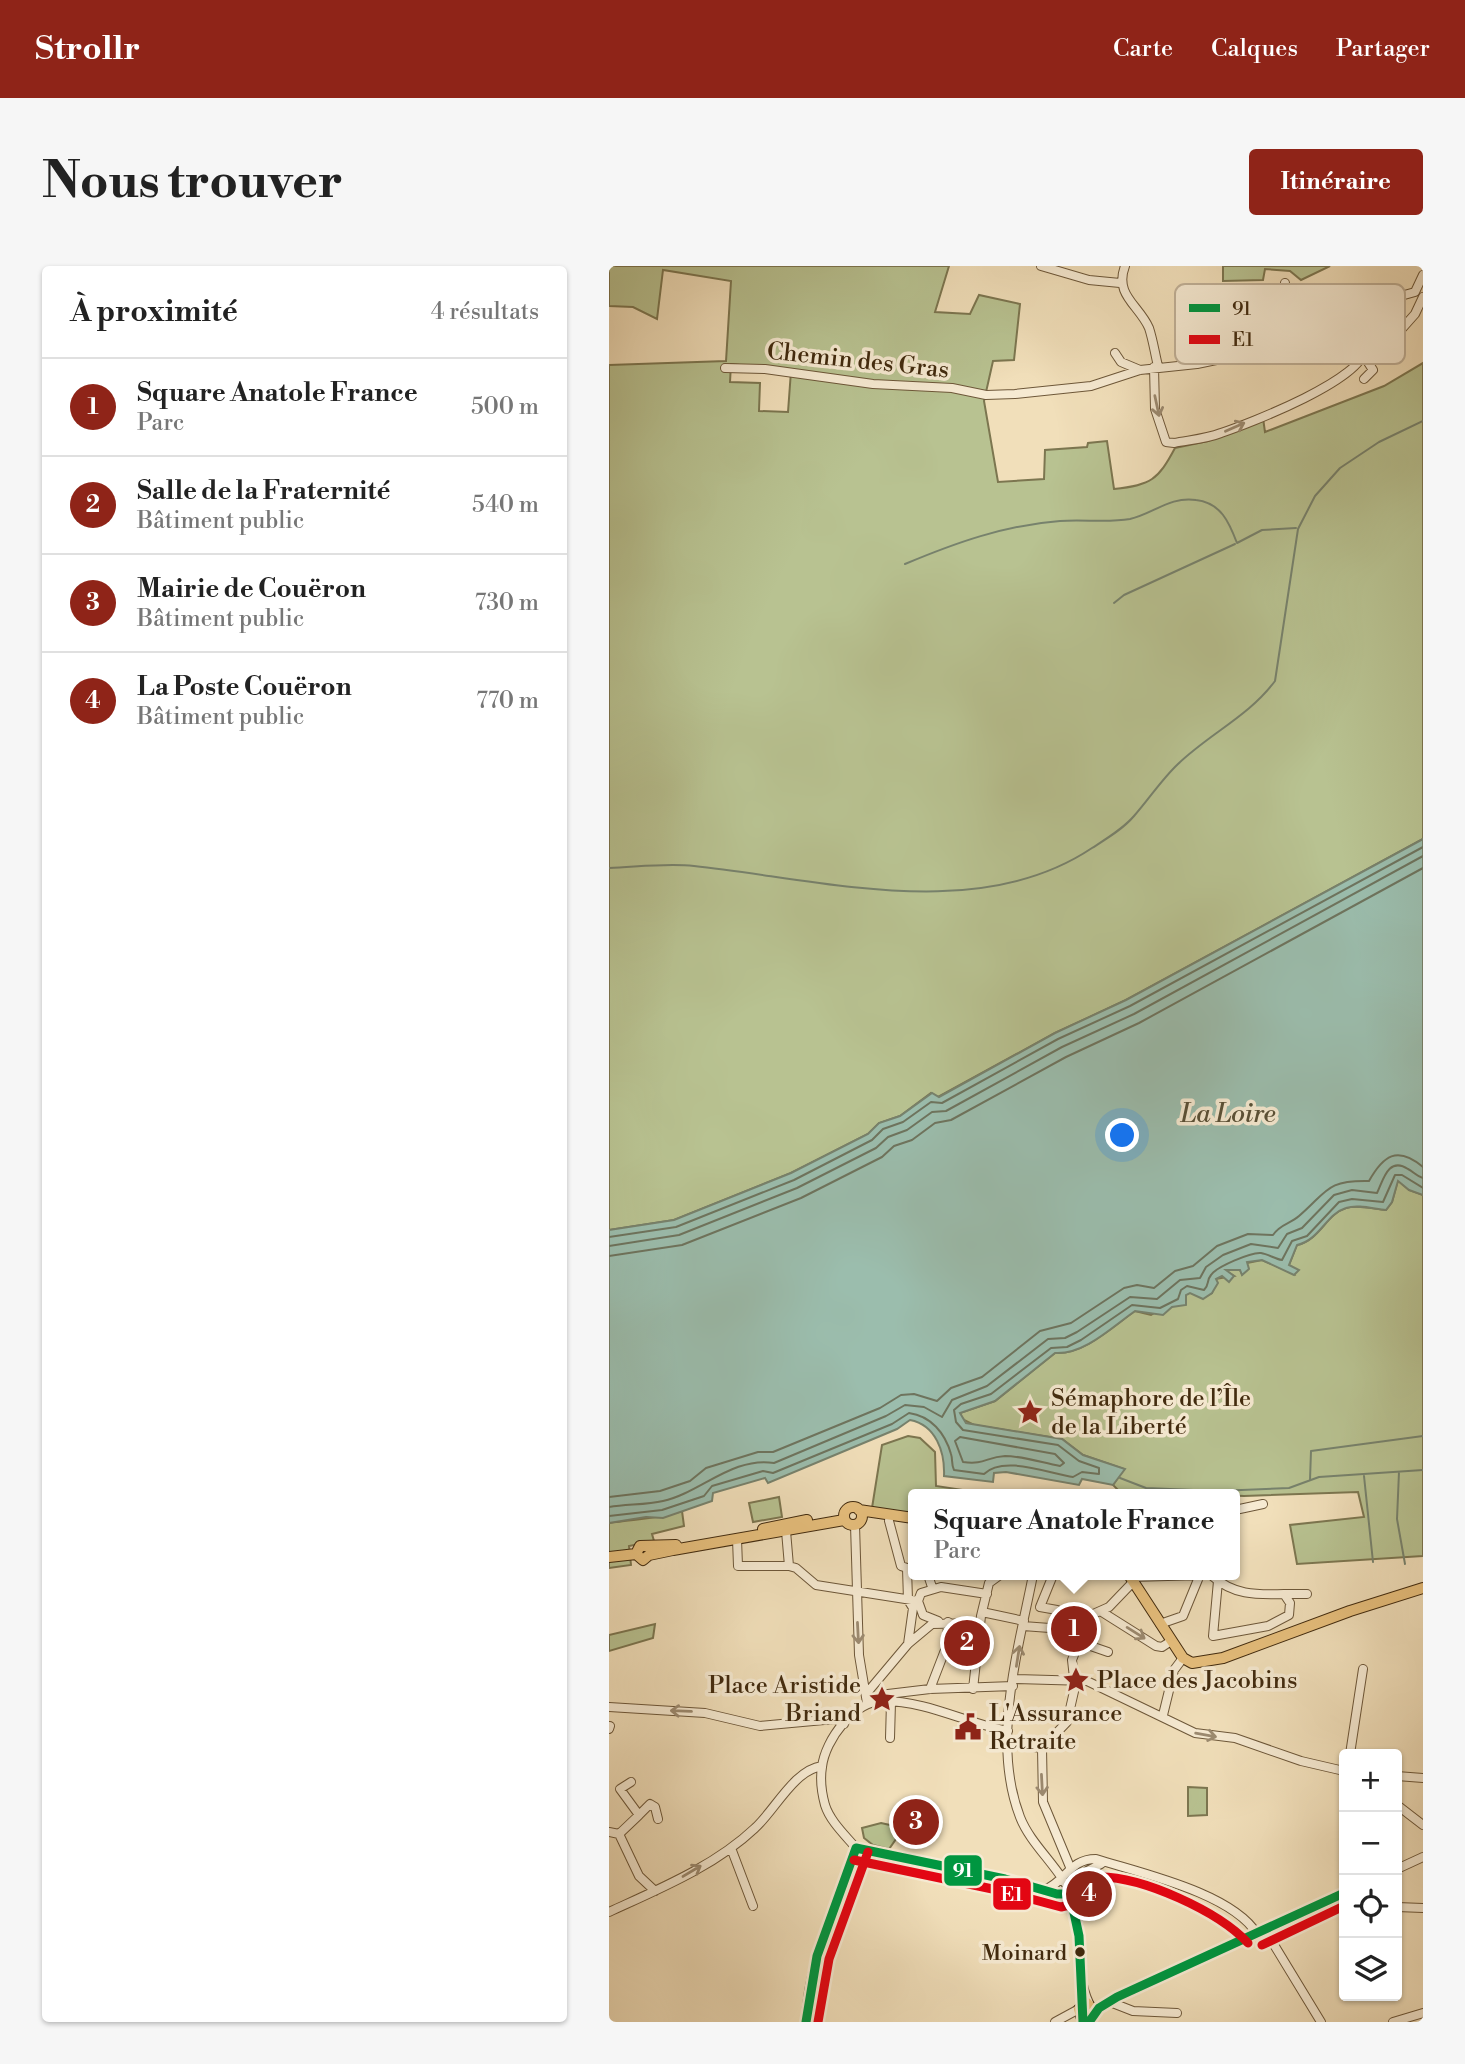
<!DOCTYPE html>
<html lang="fr">
<head>
<meta charset="utf-8">
<style>
  body { margin:0; font-family:"Libre Bodoni",serif; background:#f6f6f6; color:#222 }
  .controls { position:absolute; right:21px; bottom:21px; display:grid; overflow:hidden; border-radius:7px; box-shadow:0 2px 5px #0004 }
  .controls button { width:63px; height:63px; display:grid; place-items:center; padding:0; border:0; border-bottom:2px solid #e0e0e0; background:#fff; color:#222; font:35px sans-serif }
  .you { position:absolute; left:514px; top:870px; width:24px; height:24px; margin:-18px; border:5px solid #fff; border-radius:50%; background:#1a73e8; box-shadow:0 0 0 10px #1a73e833 }
  .badge { display:grid; place-items:center; width:46px; height:46px; border-radius:50%; background:#8f2418; color:#fff; font-size:23px; font-weight:700 }
  .pin { position:absolute; translate:-50% -50%; border:4px solid #fff; box-shadow:0 2px 7px #0006 }
  .popup { position:absolute; left:299px; top:1223px; width:332px; height:91px; box-sizing:border-box; display:grid; place-content:center; border-radius:7px; background:#fff; filter:drop-shadow(0 2px 5px #0005); font-size:23px; white-space:nowrap; color:#767676 }
  .popup b { font-size:26px; color:#222 }
  .popup::after { content:''; position:absolute; left:50%; top:100%; margin-left:-14px; border:14px solid transparent; border-top-color:#fff }
  .list { margin:0; padding:0; list-style:none }
  h2 { display:flex; justify-content:space-between; align-items:center; height:91px; margin:0; padding:0 28px; font-size:30px }
  h2 small { font-size:23px; font-weight:400; color:#767676 }
  .list li { display:grid; grid-template-columns:46px 1fr auto; gap:21px; align-items:center; box-sizing:border-box; height:98px; padding:0 28px; border-top:2px solid #e0e0e0 }
  .list b { display:block; font-size:26px; white-space:nowrap }
  .list p { margin:0; font-size:23px; white-space:nowrap; color:#767676 }
  .list em { font-size:23px; font-style:normal; color:#767676 }
  .icon { flex:none; width:38px; height:38px; fill:none; stroke:currentColor; stroke-width:2; stroke-linecap:round; stroke-linejoin:round }
  .map { position:relative; flex:none; width:814px; height:1756px; overflow:hidden; border-radius:7px }
  header { display:flex; align-items:center; gap:42px; box-sizing:border-box; height:98px; padding:0 35px; background:#8f2418; color:#fff }
  header strong { font-size:33px }
  nav { display:flex; gap:38px; margin-inline-start:auto; font-size:24px }
  .intro { display:flex; align-items:center; justify-content:space-between; box-sizing:border-box; height:168px; padding:0 42px }
  h1 { margin:0; font-size:49px }
  .button { padding:18px 32px; border-radius:7px; background:#8f2418; color:#fff; font-size:24px; font-weight:700 }
  main { display:flex; gap:42px; padding:0 42px }
  aside { flex:1; background:#fff; border-radius:7px; box-shadow:0 2px 5px #0004 }
  .map>svg:first-child { display:block }
  .green { fill:#b8c291; stroke:#7c7650; stroke-width:2; fill-rule:evenodd }
  .water { fill:#9bbdad; stroke:#77826d; stroke-width:2 }
  .lines { fill:none; stroke-linecap:round; stroke-linejoin:round }
  .shore { stroke:#6e745e; stroke-width:2 }
  .stream { stroke:#77826d; stroke-width:2 }
  .minor-casing { stroke:#6d5739; stroke-width:10 }
  .major-casing { stroke:#412a0e; stroke-width:12 }
  .minor { stroke:#f6ead2; stroke-width:8 }
  .major { stroke:#e8c07d; stroke-width:10 }
  .bus-1-casing { stroke:#f6ead2; stroke-width:14 }
  .bus-2-casing { stroke:#f6ead2; stroke-width:14 }
  .bus-1 { stroke:#009640; stroke-width:9 }
  .bus-2 { stroke:#e30613; stroke-width:9 }
  .oneway { stroke:#9c8a70 }
  .bus-dot { fill:#412a0e; stroke:#f6ead2; stroke-width:2.5 }
  .labels { text-anchor:middle; stroke-width:7; stroke-linejoin:round; paint-order:stroke }
  .bus-label { font-size:22px; fill:#412a0e; stroke:#f6ead2; text-anchor:end }
  .street-label { font-size:24px; fill:#412a0e; stroke:#f6ead2 }
  .poi-label { font-size:24px; fill:#412a0e; stroke:#f6ead2; text-anchor:start }
  .water-label { font-size:26px; font-style:italic; fill:#584f36; stroke:#f6ead2 }
  .key { fill:#f6ead2; stroke:#c0b097; stroke-width:2 }
  .key-label { font-size:19px; fill:#412a0e }
  .line-badge { stroke:#f6ead2; stroke-width:2.5 }
  .badge-label { font-size:19px; text-anchor:middle; font-weight:bold; fill:#fff }
</style>
</head>
<body>
<header>
<strong>Strollr</strong>
<nav><a>Carte</a><a>Calques</a><a>Partager</a></nav>
</header>
<div class="intro"><h1>Nous trouver</h1><a class="button">Itinéraire</a></div>
<main>
<aside>
<h2>À proximité<small>4 résultats</small></h2>
<ul class="list">
<li><span class="badge">1</span><div><b>Square Anatole France</b><p>Parc</p></div><em>500 m</em></li>
<li><span class="badge">2</span><div><b>Salle de la Fraternité</b><p>Bâtiment public</p></div><em>540 m</em></li>
<li><span class="badge">3</span><div><b>Mairie de Couëron</b><p>Bâtiment public</p></div><em>730 m</em></li>
<li><span class="badge">4</span><div><b>La Poste Couëron</b><p>Bâtiment public</p></div><em>770 m</em></li>
</ul>
</aside>
<div class="map">
<svg width="814" height="1756" viewBox="0 0 814 1756">
  <rect width="100%" height="100%" fill="#f1dfba"/>
  <filter id="stains"><feTurbulence type="fractalNoise" baseFrequency=".00286" numOctaves="4"/><feColorMatrix values="0 0 0 0 .2 0 0 0 0 .09 0 0 0 0 .02 0 0 0 .5 -.17"/></filter>
  <radialGradient id="worn" r=".72"><stop offset=".6" stop-color="#630" stop-opacity="0"/><stop offset="1" stop-color="#630" stop-opacity=".3"/></radialGradient>
  <path class="green" d="M0 0H340L326 46 361 48 370 29 411 38 405 94 384 95 375 135 389 216 435 213 436 184 478 181 479 177 498 175 505 223C542 219 549 214 566 182L599 175 654 152 656 166 775 120 814 97V573L517 734 446 767 329 831 322 827 291 850 270 857 259 868 182 907 65 954 0 964V99L117 95 122 15 54 4 48 53 24 41 0 40ZM122 98 182 105 179 146 150 145 151 117 121 116Z
    M614 0H721L692 14 681 5 656 3 654 14 614 15Z
    M789 914 800 924 814 929V1290L688 1298 681 1259 755 1251 749 1226 635 1230 510 1225 504 1219 515 1203 474 1189 453 1173 365 1159 353 1153 351 1147 386 1135 446 1087C475 1089 503 1061 526 1045L542 1049 581 1026 594 1032 603 1027 606 1013 625 1010 615 1004H631L633 1008 638 997 653 994 685 1008 680 999 688 979C711 974 717 948 737 942 749 938 765 943 777 944L783 936Z
    M299 1170 311 1172 326 1186 327 1220 380 1228H304V1248L263 1242 273 1179Z
    M170 1231 173 1251 144 1256 140 1237Z
    M73 1245 75 1260 43 1268 45 1275 20 1280 22 1299 0 1302V1257C25 1253 50 1253 73 1245Z
    M46 1358 44 1372 0 1385V1369Z
    M579 1521 598 1522V1549L579 1550Z
    M272 1557 290 1561 287 1573 280 1583 264 1579 255 1572 253 1562Z"/>
  <path class="water" d="M814 573V929L800 924 789 915 783 936 777 944C765 943 749 938 737 942 717 948 711 974 688 979L680 999 690 1004 685 1009 653 994 638 996 640 1003 633 1009 631 1004H617L625 1010 620 1016 613 1010 607 1013 609 1017 603 1027 594 1033 581 1027 577 1029V1039L563 1041 554 1049 526 1045C503 1061 475 1089 446 1087L386 1135 351 1147 357 1157 453 1173 474 1189 516 1203 504 1219 473 1213 470 1219 397 1206 385 1207 384 1216 335 1210C336 1186 327 1159 301 1154L288 1163 159 1217 156 1212 104 1227 103 1235 54 1252 37 1251 0 1257V964L65 954 182 907 259 868 270 857 291 850 323 827 330 831 446 767 517 734Z"/>
  <g class="lines">
    <path class="shore" d="M0 971 67 961 185 914 263 874 274 863 294 856 322 836 333 837 449 773 521 740 814 581
      M0 980 70 969 188 922 267 882 279 871 298 864 323 846 337 845 453 781 525 748 814 590
      M0 990 73 979 192 932 273 891 285 880 303 874 326 857 342 854 457 791 530 757 814 602
      M351 1171 446 1188 455 1197 451 1200C434 1197 414 1190 396 1190 377 1191 376 1199 354 1196L346 1175Z
      M0 1231 51 1225 81 1215 97 1202 149 1186H164L271 1142 292 1129 305 1128 328 1135 342 1122 373 1111 431 1065 462 1057 515 1022 528 1019 545 1022 566 1005 584 1000 608 980 639 968 664 969C671 958 681 958 690 950 719 925 717 914 760 915 774 890 788 879 814 901
      M0 1241C18 1238 37 1239 54 1235 91 1227 124 1190 165 1197L277 1150 296 1139 315 1141 333 1151 343 1134 378 1120 439 1073 456 1072 468 1066 521 1031 548 1033 571 1014 591 1012 597 1001 614 989 642 978 669 982 678 968 693 962 725 929 743 924 768 927C774 915 779 890 799 903 805 906 807 910 814 912
      M0 1250 53 1244 95 1230 103 1220 154 1205 164 1207 283 1158 300 1147C322 1150 336 1167 342 1188 344 1194 342 1198 345 1204L375 1208C394 1189 439 1207 464 1211L473 1206 490 1208V1202L470 1195 449 1179 354 1164 347 1156 345 1144 352 1138 382 1128 442 1082 458 1081 472 1074 523 1039 551 1042 569 1033 572 1024 578 1020 595 1024C601 1018 597 1015 602 1009 607 1001 642 986 652 987 659 988 666 993 673 994L683 975 698 970 730 936 743 933 774 936 786 909H793L814 922"/>
    <path class="stream" d="M296 298C346 277 396 259 451 255 474 253 498 257 521 253 544 248 561 230 587 234 612 237 620 256 628 277L653 264 687 262
      M505 337 515 329 626 278
      M0 602C28 601 57 597 85 600 211 613 368 659 483 582 497 573 514 563 525 550 540 533 553 513 569 498 600 468 640 450 666 415L689 263 706 230 731 202 770 176 814 155
      M790 1206 788 1253 796 1298
      M755 1210 764 1296
      M511 1212 537 1222 608 1225 680 1222 710 1211 814 1204
      M701 1214 702 1185 814 1170"/>
    <g class="minor-casing">
      <path id="minor" d="M432 0 480 14 511 17
        M516 0C505 29 530 39 540 62 544 74 546 88 549 100
        M676 17 681 84
        M730 77 754 56 763 38 806 26 814 9
        M506 87 512 96 531 104
        M545 101 546 143 557 176 565 177C580 174 597 173 612 167 639 158 759 112 756 81
        M116 102 156 103 264 118 343 122 377 129 406 128 482 120 531 104 588 98 636 88 717 78 756 81 790 66 806 48 814 31
        M755 113 764 104 755 90
        M626 1244 654 1238
        M280 1255 292 1300 298 1302 299 1334 304 1342 299 1378
        M246 1259 250 1389 258 1437
        M177 1265 180 1300
        M128 1273 129 1300H180
        M180 1300 187 1302 207 1319 309 1335
        M319 1309 323 1321
        M424 1309C409 1385 382 1476 411 1551 423 1582 456 1605 465 1637 475 1669 465 1706 480 1737
        M444 1309 431 1341 448 1344 461 1351 454 1363 456 1372 466 1384
        M602 1309C624 1329 646 1329 675 1328L681 1337 680 1349 659 1360 604 1370 609 1315
        M522 1311 595 1309
        M675 1328H698
        M373 1346 415 1355
        M493 1346 547 1380 553 1381 562 1375
        M329 1355 314 1349 309 1335 312 1327 332 1321 378 1328
        M551 1358 574 1350 590 1311
        M414 1360 454 1363
        M470 1376 499 1386
        M405 1413 478 1415 586 1467 626 1472 692 1495 735 1505
        M321 1423 338 1379 339 1356
        M364 1423 372 1350 380 1317 391 1309
        M257 1428 299 1378 323 1358 371 1357
        M272 1435 279 1428 321 1423 404 1420
        M0 1441 96 1447 151 1460 226 1453 235 1458
        M554 1449 565 1404 574 1392
        M0 1463 1 1460
        M281 1472 282 1436
        M399 1478 433 1482
        M741 1488 754 1403
        M788 1510 814 1512
        M788 1539 814 1559
        M30 1549 41 1538 46 1541 49 1553
        M0 1566 10 1568 30 1610 46 1625
        M10 1568 30 1549 11 1523 22 1516
        M122 1582 144 1640
        M247 1582C236 1569 221 1555 216 1539 213 1528 211 1513 213 1501 216 1474 245 1435 274 1435 319 1435 356 1457 399 1465
        M247 1582 396 1613 448 1628H461
        M461 1601 434 1536 433 1482 458 1456 466 1421 463 1394 477 1358 482 1349 500 1341 525 1315
        M788 1603 814 1591
        M435 1624C457 1616 460 1593 487 1593 531 1607 623 1627 648 1668
        M461 1628 478 1605 492 1598
        M788 1641 814 1642
        M0 1646C50 1623 106 1600 146 1562 166 1544 185 1504 213 1500
        M656 1664 712 1756
        M501 1736 524 1745 568 1747
        M486 1746 508 1731 735 1627
        M197 1756C198 1697 228 1638 247 1582
        M446 1756 470 1743
        M784 1756 814 1747"/>
    </g>
    <g class="major-casing">
      <path id="major" d="M235 1250a9 9 0 1 1 18 0a9 9 0 1 1-18 0Z
        M250 1244 304 1252
        M154 1263 198 1254
        M27 1288 31 1280 67 1279
        M0 1291 27 1288 34 1294 40 1289 64 1284 235 1254
        M520 1309 574 1392 583 1397 614 1392 741 1345 814 1322
        M474 1756 470 1743 478 1737 486 1746 480 1756"/>
    </g>
    <use href="#minor" class="minor"/>
    <use href="#major" class="major"/>
    <g class="bus-1-casing">
      <path id="bus-1" d="M247 1582 396 1613 448 1628H461
        M461 1628 470 1670 474 1756
        M197 1756 208 1690 247 1582
        M480 1756 490 1742 508 1731 735 1627"/>
    </g>
    <g class="bus-2-casing">
      <path id="bus-2" d="M245 1594 393 1625 452 1641 469 1637 491 1611C534 1611 609 1645 639 1677
        M653 1679 735 1640
        M209 1756 220 1693 259 1586"/>
    </g>
    <use href="#bus-1" class="bus-1"/>
    <use href="#bus-2" class="bus-2"/>
  </g>
  <defs><path id="oneway-shaft" d="M-6 0H5M1.5-3L5.5 0L1.5 3" fill="none" stroke-width="1.6" stroke-linecap="round" stroke-linejoin="round" transform="scale(1.75)"/></defs>
  <g class="oneway">
    <use href="#oneway-shaft" transform="translate(548 140) rotate(78)"/>
    <use href="#oneway-shaft" transform="translate(626 161) rotate(-24)"/>
    <use href="#oneway-shaft" transform="translate(249 1367) rotate(87)"/>
    <use href="#oneway-shaft" transform="translate(527 1367) rotate(32)"/>
    <use href="#oneway-shaft" transform="translate(409 1390) rotate(-81)"/>
    <use href="#oneway-shaft" transform="translate(72 1445) rotate(-178)"/>
    <use href="#oneway-shaft" transform="translate(597 1469) rotate(10)"/>
    <use href="#oneway-shaft" transform="translate(433 1519) rotate(87)"/>
    <use href="#oneway-shaft" transform="translate(83 1605) rotate(-31)"/>
  </g>
  <defs>
    <g id="sight-bare" transform="scale(2.1)"><path d="M0-6L1.8-2.2L6-1.7L2.9 1.2L3.7 5.4L0 3.3L-3.7 5.4L-2.9 1.2L-6-1.7L-1.8-2.2Z" fill="#8f2418" stroke="#f6ead2" stroke-width="2.5" paint-order="stroke"/></g>
    <g id="civic-bare" transform="scale(2.1)"><path d="M-.6-6.5H3V-4.5H.6V-3L4-1V1h2V6H-6V1h2V-1L-.6-3ZM-1.2 2.5V6h2.4V2.5Z" fill="#8f2418" stroke="#f6ead2" stroke-width="2.5" paint-order="stroke"/></g>
  </defs>
  <g fill-rule="evenodd">
    <use href="#sight-bare" x="421" y="1146"/>
    <use href="#sight-bare" x="467" y="1414"/>
    <use href="#sight-bare" x="273" y="1433"/>
    <use href="#civic-bare" x="359" y="1461"/>
  </g>
  <circle class="bus-dot" cx="471" cy="1686" r="6"/>
  <g class="labels">
    <g class="bus-label">
      <text x="458" y="1694">Moinard</text>
    </g>
    <g class="street-label">
      <text transform="translate(249 94) rotate(6)" y="8">Chemin des Gras</text>
    </g>
    <g class="poi-label">
      <text x="442" y="1140">Sémaphore de l’Île<tspan x="442" dy="28">de la Liberté</tspan></text>
      <text x="488" y="1422">Place des Jacobins</text>
      <text x="252" y="1427" text-anchor="end">Place Aristide<tspan x="252" dy="28">Briand</tspan></text>
      <text x="380" y="1455">L'Assurance<tspan x="380" dy="28">Retraite</tspan></text>
    </g>
    <g class="water-label">
      <text x="619" y="856">La Loire</text>
    </g>
  </g>
  <rect x="566" y="18" width="230" height="80" rx="10" class="key"/>
  <rect x="580" y="38" width="31" height="8" fill="#009640"/>
  <rect x="580" y="69" width="31" height="9" fill="#e30613"/>
  <g class="key-label">
    <text x="623" y="49">91</text>
    <text x="623" y="80">E1</text>
  </g>
  <g class="line-badge">
    <rect x="334" y="1588" width="40" height="33" rx="7" fill="#009640"/>
    <rect x="383" y="1611" width="40" height="34" rx="7" fill="#e30613"/>
  </g>
  <g class="badge-label">
    <text x="354" y="1611">91</text>
    <text x="403" y="1635">E1</text>
  </g>
  <rect width="100%" height="100%" filter="url(#stains)"/>
  <rect width="100%" height="100%" fill="url(#worn)"/>
</svg>
<div class="controls">
<button>+</button>
<button>−</button>
<button><svg class="icon" aria-label="locate" viewBox="0 0 24 24"><circle cx="12" cy="12" r="6"/><path d="M12 2v4M12 18v4M2 12h4M18 12h4"/></svg></button>
<button><svg class="icon" aria-label="layers" viewBox="0 0 24 24"><path d="M12 4l9 5-9 5-9-5zM3 14l9 5 9-5"/></svg></button>
</div>
<div class="you"></div>
<div class="pin badge" style="left:465px;top:1363px">1</div>
<div class="popup"><b>Square Anatole France</b>Parc</div>
<div class="pin badge" style="left:358px;top:1377px">2</div>
<div class="pin badge" style="left:307px;top:1556px">3</div>
<div class="pin badge" style="left:480px;top:1628px">4</div>
</div>
</main>
</body>
</html>
